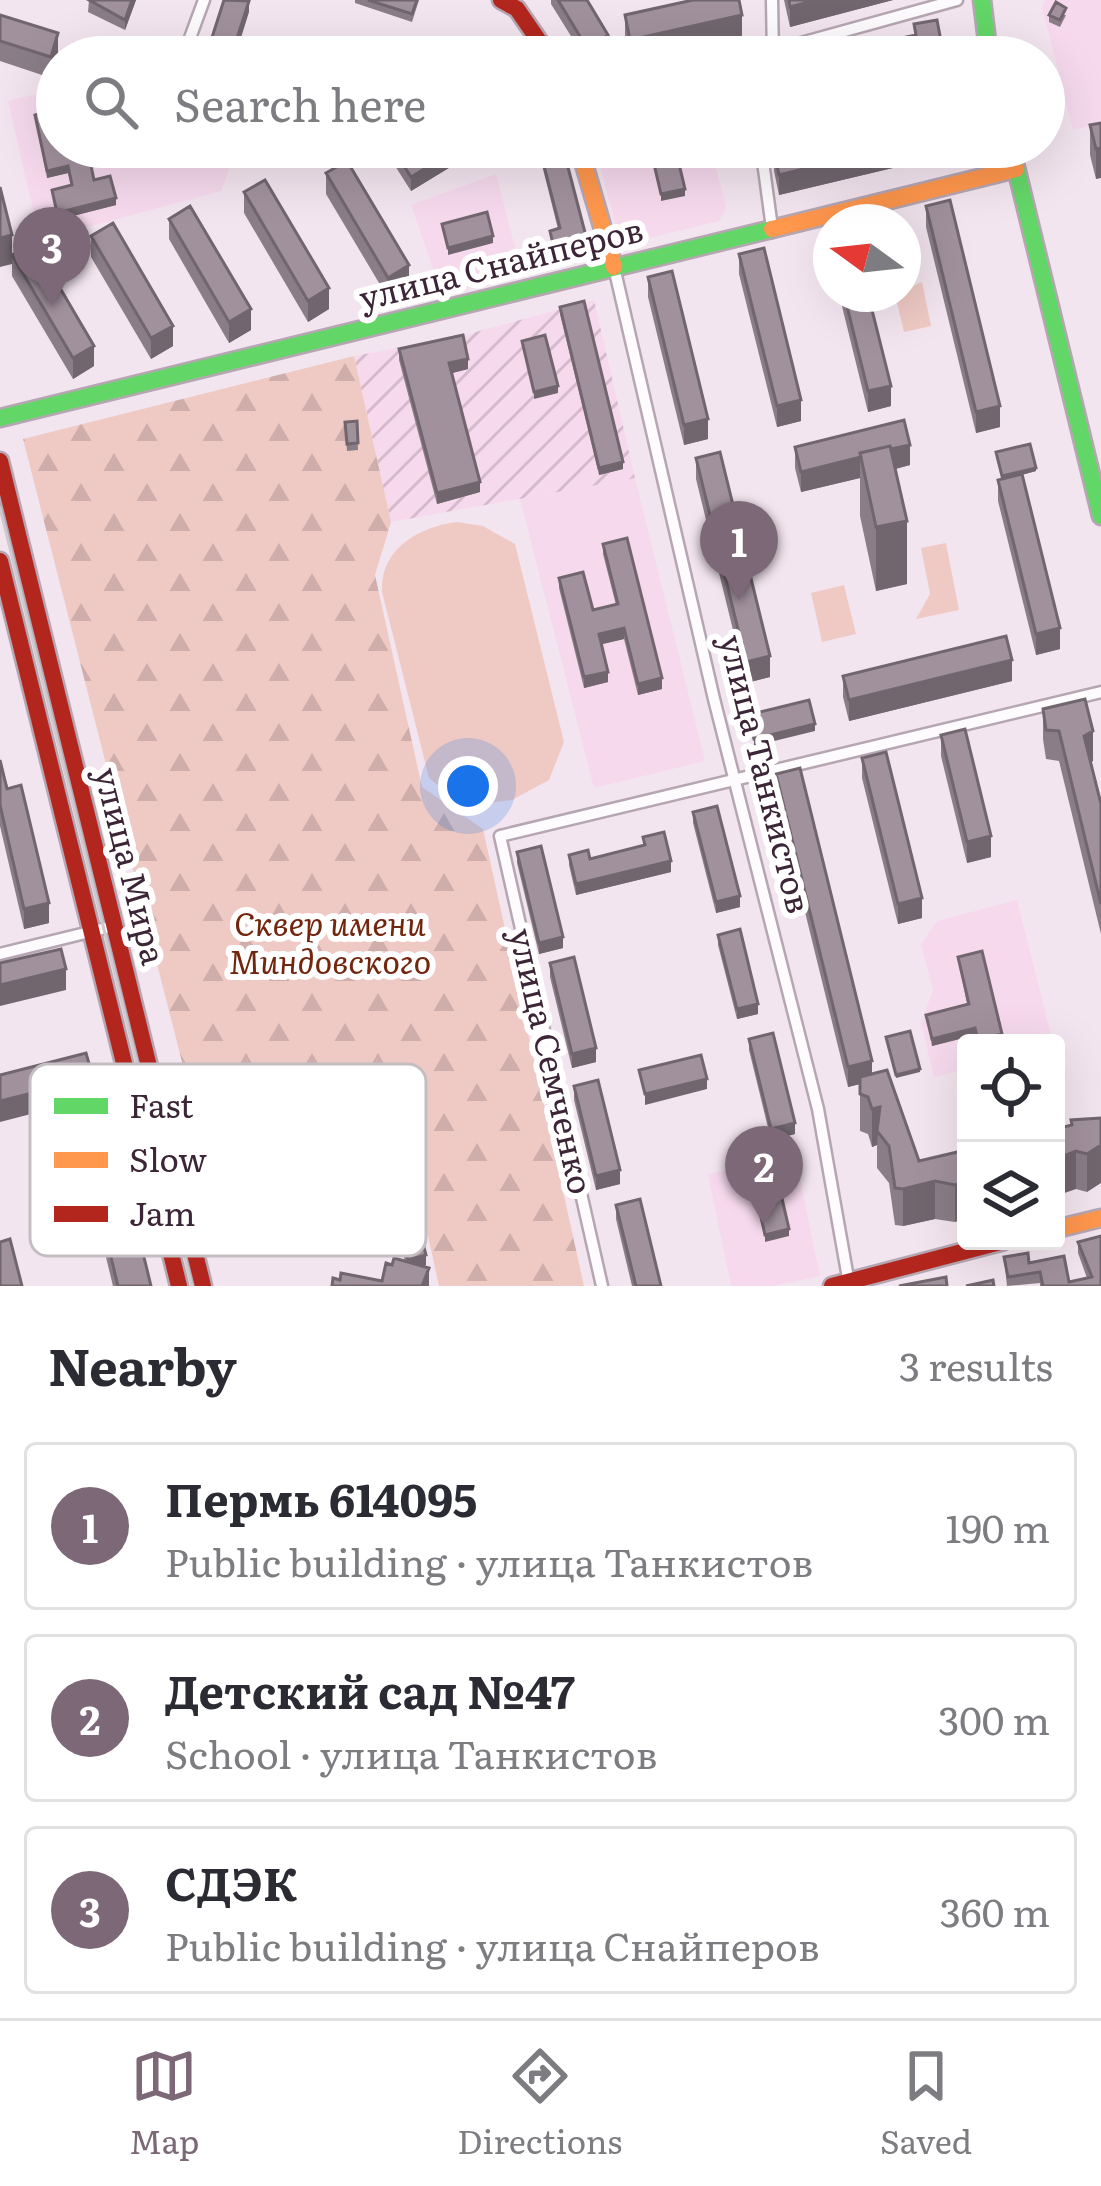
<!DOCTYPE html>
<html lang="en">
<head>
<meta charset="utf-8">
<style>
  body { margin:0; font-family:Literata,serif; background:#f2f2f3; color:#2b2b33 }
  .controls { position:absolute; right:36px; bottom:36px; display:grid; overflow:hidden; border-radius:12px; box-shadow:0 12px 48px #0002 }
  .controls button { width:108px; height:108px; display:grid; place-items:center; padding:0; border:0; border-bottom:3px solid #e1e1e2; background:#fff; color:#2b2b33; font:60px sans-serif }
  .compass { position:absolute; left:813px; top:204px; width:108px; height:108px; border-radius:50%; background:#fff; box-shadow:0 12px 48px #0002; rotate:285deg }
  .you { position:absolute; left:468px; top:786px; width:42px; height:42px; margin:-30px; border:9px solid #fff; border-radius:50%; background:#1a73e8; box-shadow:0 0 0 18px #1a73e833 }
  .badge { display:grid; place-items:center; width:78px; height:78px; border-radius:50%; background:#7c6877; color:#fff; font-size:39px; font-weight:700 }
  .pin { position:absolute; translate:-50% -99px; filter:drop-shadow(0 3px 6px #0008) }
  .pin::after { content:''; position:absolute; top:63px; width:42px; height:36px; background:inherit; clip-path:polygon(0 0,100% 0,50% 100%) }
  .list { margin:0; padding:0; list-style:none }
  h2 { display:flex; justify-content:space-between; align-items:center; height:156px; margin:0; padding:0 48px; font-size:51px }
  h2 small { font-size:39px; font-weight:400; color:#7c7c81 }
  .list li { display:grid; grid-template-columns:78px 1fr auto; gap:36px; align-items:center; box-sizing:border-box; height:168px; margin:0 24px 24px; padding:0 24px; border:3px solid #e1e1e2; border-radius:12px }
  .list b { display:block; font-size:45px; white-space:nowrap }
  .list p { margin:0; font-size:39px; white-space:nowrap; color:#7c7c81 }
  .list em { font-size:39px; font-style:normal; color:#7c7c81 }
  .icon { flex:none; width:66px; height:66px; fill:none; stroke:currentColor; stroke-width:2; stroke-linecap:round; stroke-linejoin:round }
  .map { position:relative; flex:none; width:1101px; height:1286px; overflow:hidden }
  .search { position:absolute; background:#fff; box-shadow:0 12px 48px #0002; left:36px; right:36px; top:36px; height:132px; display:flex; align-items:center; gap:30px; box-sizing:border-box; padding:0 42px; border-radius:66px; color:#7c7c81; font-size:45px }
  .sheet { height:732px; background:#fff }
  nav { display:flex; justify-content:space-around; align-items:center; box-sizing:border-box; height:168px; border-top:3px solid #e1e1e2; background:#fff; font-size:33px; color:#7c7c81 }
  nav a { display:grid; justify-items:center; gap:6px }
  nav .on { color:#7c6877 }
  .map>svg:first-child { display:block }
  .built { fill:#f6d9ed }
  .industrial { fill:url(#industrial-furrows) }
  .forest { fill:url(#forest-firs) }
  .park { fill:#efcac5 }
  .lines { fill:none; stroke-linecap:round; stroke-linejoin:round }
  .street-casing { stroke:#b6a6b2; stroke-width:15 }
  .fast-casing { stroke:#b6a6b2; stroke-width:21 }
  .slow-casing { stroke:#b6a6b2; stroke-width:21 }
  .jam-casing { stroke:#b6a6b2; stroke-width:21 }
  .street { stroke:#fdfbfd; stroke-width:10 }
  .fast { stroke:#63d668; stroke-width:16 }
  .slow { stroke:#ff974d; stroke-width:16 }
  .jam { stroke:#b3261e; stroke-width:16 }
  .tram { stroke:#cec9cd; stroke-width:3 }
  .wall { fill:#8a7d87 }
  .shaded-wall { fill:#71666e }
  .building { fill:#a1919d; stroke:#71666e; stroke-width:3 }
  .labels { text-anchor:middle; stroke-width:12; stroke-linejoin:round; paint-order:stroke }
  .street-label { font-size:33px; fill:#3c2536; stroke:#fff }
  .park-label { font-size:33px; font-style:italic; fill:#72260e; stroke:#fff }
  .key { fill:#fff; stroke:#c4bec3; stroke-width:3 }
  .key-label { font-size:33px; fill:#3c2536 }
</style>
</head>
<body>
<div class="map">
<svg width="1101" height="1286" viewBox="0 0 1101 1286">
  <defs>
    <pattern id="industrial-furrows" width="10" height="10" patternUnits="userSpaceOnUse" patternTransform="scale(3)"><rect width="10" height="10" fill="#f6d9ed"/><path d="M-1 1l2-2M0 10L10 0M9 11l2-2" fill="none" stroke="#d4bacc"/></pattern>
    <pattern id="forest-firs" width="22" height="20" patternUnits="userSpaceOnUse" patternTransform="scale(3)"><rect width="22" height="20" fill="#efcac5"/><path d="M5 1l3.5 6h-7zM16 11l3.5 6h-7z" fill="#ceadaa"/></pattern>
  </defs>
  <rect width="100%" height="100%" fill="#f3e5ef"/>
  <path class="built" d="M1045 0H1101V123L1073 130 1042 7Z
    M45 92 57 97V147H192L232 162 221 191 40 240 8 101Z
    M595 147H711L726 208 719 221 621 245Z
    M496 174 520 267 440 288 411 205Z
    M635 478 705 761 594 788 520 499Z
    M1017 900 1053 1043H966V1069L934 1077 921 1023 933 990 921 944 937 921Z
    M795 1155 820 1276 774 1286H731L708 1174Z"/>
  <path class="industrial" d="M594 300 635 478 391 522 354 356 461 336Z"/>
  <path class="forest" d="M354 356 391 522 375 575 422 787 483 829 584 1286H439L419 1195 230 1250 23 439Z"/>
  <path class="park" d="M922 282 931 326 904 332 895 294Z
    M457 522 483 526 515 544 564 742 549 780 512 800 463 806 429 778 382 592C380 549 418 527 457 522Z
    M946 543 959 610 916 619 930 594 921 548Z
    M844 585 856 634 822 642 811 593Z"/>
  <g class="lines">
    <g class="street-casing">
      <path id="street" d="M772 0 773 57
        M183 57 204 0
        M750 57 957 0
        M761 147 772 228
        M614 267 714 699 818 1109 848 1278
        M0 954 114 926
        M602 1286 500 836 1101 692"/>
    </g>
    <g class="fast-casing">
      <path id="fast" d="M982 0 989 57
        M1011 147 1101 516
        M0 418 772 229"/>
    </g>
    <g class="slow-casing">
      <path id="slow" d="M579 147 614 267
        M772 229 1016 169
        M1056 1229 1101 1218"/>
    </g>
    <g class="jam-casing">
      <path id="jam" d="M501 0 517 9 550 57
        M0 461 203 1286
        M0 561 179 1286
        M832 1286 1004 1241"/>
    </g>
    <use href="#street" class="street"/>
    <use href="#fast" class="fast"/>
    <use href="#slow" class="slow"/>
    <use href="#jam" class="jam"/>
    <path class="tram" d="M0 508 192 1286"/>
  </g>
  <path class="wall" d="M89 0H136L125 30 88 12Z
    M355 0H419L412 22 355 3Z
    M551 0H587L608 51 598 57H584L551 4Z
    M784 0H893L790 27Z
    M0 15 58 54 51 78 0 61Z
    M625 15 742 44 686 57H627L625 45Z
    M1049 15H1066L1060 27 1049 22Z
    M35 115 57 147 106 164 91 167 94 180 116 205 57 220 52 190 71 185 68 173 47 178Z
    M1101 123 1096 179 1090 155V125Z
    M251 147H279L276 156Z
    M383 147H475V152L411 191Z
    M939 147V157L779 195 774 171V151Z
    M542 158 588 251 555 260 550 231 558 229 542 165Z
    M326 173 409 286 388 298 326 194Z
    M244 192 329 309 308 322 244 213Z
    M926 206 1000 427 976 433 926 227Z
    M169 219 251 330 229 343 169 239Z
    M91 236 173 346 151 359 91 257Z
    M739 254 801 421 777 427 739 274Z
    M12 255 94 366 73 379 12 276Z
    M648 277 708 439 684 445 648 297Z
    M839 294H868L891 406 868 412Z
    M560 307 623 469 599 475 560 314Z
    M399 349 468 369 451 373 480 492 437 504 399 360Z
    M357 421 358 450 347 451 345 422Z
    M795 447 910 465 896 469 907 584 876 591 860 516V478L801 492 795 468Z
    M996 456 1036 471 1022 475 1060 649 1036 655 998 501V480L1002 479Z
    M696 458 770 677 746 683 696 479Z
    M603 544 662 689 638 695 624 639 601 644 608 682 584 688 559 588V578L593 610 616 605 603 554Z
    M843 676 1012 681 849 721 843 697Z
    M1043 709 1093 761 1091 762 1101 804V934L1059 761 1046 759 1043 739Z
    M941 735 991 857 967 863 941 756Z
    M862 758 922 918 898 924 862 778Z
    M0 760 49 923 24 929 0 826Z
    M776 774 872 1074 919 1161 966 1150 955 1222 935 1219 903 1226 895 1225 889 1183 877 1168V1145L872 1147 868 1134 860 1131V1084L848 1087 776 794Z
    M693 812 740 907 716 913 693 823Z
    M643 837 671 872 576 895 569 865V855L590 859 643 846Z
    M517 852 563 948 539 954 517 863Z
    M718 935 758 1014 737 1019 718 945Z
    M958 957 1002 1041 977 1043 975 1035 932 1046 926 1015 967 1004Z
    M550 963 596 1062 572 1068 550 977Z
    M749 1039 795 1134 771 1140 749 1050Z
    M574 1086 620 1184 596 1190 574 1100Z
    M1101 1118 1087 1192 1076 1189 1071 1120Z
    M79 1126 134 1251 151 1286H113L79 1147Z
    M616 1205 661 1286H632L616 1219Z
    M393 1206 426 1265 422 1266 429 1286 382 1281 392 1265 405 1262 401 1245 374 1252 368 1228V1218L393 1212Z
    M1078 1242 1101 1286H1040V1283L1007 1286 1004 1257 1029 1263 1069 1282 1087 1278 1078 1253Z"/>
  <path class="shaded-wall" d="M132 0H136L125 30V20Z
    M816 0H893L790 27V7Z
    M249 1V12L235 57H231Z
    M742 15V44L686 57H630V40Z
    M58 33V54L51 78V57Z
    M608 35V51L598 57H587V48Z
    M460 147H475V152L411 191V177Z
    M893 147H939V157L779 195V175Z
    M1101 148V178L1096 179V149Z
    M106 157V164L90 168V161Z
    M68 166V173L47 178V171Z
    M685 189V196L661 201V194Z
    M116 198V205L57 220V213Z
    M12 235V264L0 267V238Z
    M493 236V243L448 255V248Z
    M588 244V251L555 260V253Z
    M409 265V286L388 298V278Z
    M329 288V309L308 322V301Z
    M251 309V330L229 343V322Z
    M173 326V346L151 359V338Z
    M94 346V366L73 379V358Z
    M468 359V369L449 374V363Z
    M558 386V393L534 399V392Z
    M891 386V406L868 412V391Z
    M801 400V421L777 427V406Z
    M1000 406V427L976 433V412Z
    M708 419V439L684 445V425Z
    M910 445V465L865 476 861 457Z
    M860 457V478L801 492V472Z
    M623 462V469L599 475V468Z
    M1036 468V471L1002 480V476Z
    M480 482V492L437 504V493Z
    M907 521V584L876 591V527Z
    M624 628V639L599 645V634Z
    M1060 628V649L1036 655V634Z
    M770 656V677L746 683V662Z
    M1012 660V681L849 721V700Z
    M608 672V682L584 688V677Z
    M662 678V689L638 695V684Z
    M815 724V731L754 746V739Z
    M1093 731V761L1084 766V736Z
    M991 836V857L967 863V842Z
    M671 861V872L576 895V884Z
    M740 896V907L716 913V902Z
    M922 898V918L898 924V904Z
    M49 903V923L24 929V909Z
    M563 937V948L539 954V943Z
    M66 969V990L0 1006V985Z
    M758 1004V1014L737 1019V1009Z
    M975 1028V1035L932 1046V1039Z
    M1002 1034V1041L978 1043V1040Z
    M596 1048V1062L572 1068V1054Z
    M872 1061V1081L848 1087V1067Z
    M920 1069V1072L896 1078V1075Z
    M93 1078V1098L0 1122V1101Z
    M707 1079V1089L645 1105V1094Z
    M880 1107 877 1145 872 1147V1109Z
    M795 1123V1134L771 1140V1129Z
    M1101 1145V1183L1087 1192V1154Z
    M1076 1151V1189L1056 1196V1159Z
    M620 1170V1184L596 1190V1176Z
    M966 1180V1218L955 1222V1185Z
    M935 1181V1219L903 1226V1189Z
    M789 1229V1236L765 1242V1235Z
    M401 1235V1245L374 1252V1242Z
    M426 1255V1265L408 1270V1260Z
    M429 1268V1286H422Z"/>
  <path class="building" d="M89 0H132L125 20Z
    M224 0 249 1 231 57H219L207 53Z
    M368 0H417L412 14Z
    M558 0H587L608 35 587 48Z
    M693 0H739L742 15 630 40 625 15Z
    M789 0H816L790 7Z
    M1056 2 1066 8 1060 20 1049 15Z
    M0 15 58 33 51 57 0 41Z
    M937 20 944 57H812L916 35 914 24Z
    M500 39 511 57H483L479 52Z
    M83 49 106 57H80Z
    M56 109 57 147H103L106 157 90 161 94 180 110 176 116 198 57 213 52 190 72 185 68 166 47 171 35 115Z
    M1101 123V148L1096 149 1090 125Z
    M392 147H460L411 177Z
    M650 147H675L685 189 661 194Z
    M789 147H893L779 175 774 151Z
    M564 152 588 244 555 253 550 231 560 228 542 158Z
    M347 161 409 265 388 278 326 173Z
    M265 180 329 288 308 301 244 192Z
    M0 187 12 235 0 238Z
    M950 200 1000 406 976 412 926 206Z
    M190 206 251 309 229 322 169 219Z
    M487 212 493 236 448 248 442 224Z
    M113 223 173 326 151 338 91 236Z
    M33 242 94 346 73 358 12 255Z
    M764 248 801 400 777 406 739 254Z
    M672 271 708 419 684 425 648 277Z
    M844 294H868L891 386 868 391Z
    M584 301 623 462 599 468 560 307Z
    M463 335 468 359 449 363 480 482 437 493 399 349Z
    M545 335 558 386 534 392 522 341Z
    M904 420 910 445 891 449 890 446 860 453 861 457 801 472 795 447Z
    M357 421 358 443 347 444 345 422Z
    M1030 444 1036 468 1002 476 996 452Z
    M890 446 907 521 876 527 860 453Z
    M720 452 770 656 746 662 696 458Z
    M1022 474 1060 628 1036 634 998 480Z
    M627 538 662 678 638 684 624 628 599 634 608 672 584 677 559 578 583 572 593 610 618 604 603 544Z
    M1006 636 1012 660 849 700 843 676Z
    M1085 699 1093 731 1084 736 1101 804V904L1059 731 1046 730 1043 709Z
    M809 700 815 724 754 739 748 715Z
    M965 729 991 836 967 842 941 735Z
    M886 752 922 898 898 904 862 758Z
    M0 760 7 789 21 785 49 903 24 909 0 805Z
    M800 768 872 1061 848 1067 776 774Z
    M717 806 740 896 716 902 693 812Z
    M664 832 671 861 576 884 569 855 588 850 590 859 645 845 643 837Z
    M541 846 563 937 539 943 517 852Z
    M740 929 758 1004 737 1009 718 935Z
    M61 949 66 969 0 985V963Z
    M982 951 1002 1034 978 1040 975 1028 932 1039 926 1015 969 1004 958 957Z
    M574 957 596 1048 572 1054 550 963Z
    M910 1031 920 1069 896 1075 886 1037Z
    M773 1033 795 1123 771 1129 749 1039Z
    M86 1053 93 1078 0 1101V1075Z
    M701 1055 707 1079 645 1094 639 1070Z
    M887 1070 919 1161 966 1150V1180L955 1185 935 1181 903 1189 895 1188 889 1146 877 1131 880 1107 872 1109 868 1097 860 1094V1077Z
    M598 1080 620 1170 596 1176 574 1086Z
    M1101 1118V1145L1087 1154 1076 1151 1056 1159V1129L1072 1125 1071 1120Z
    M102 1121 134 1251 142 1249 151 1286H118L79 1126Z
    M778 1181 789 1229 765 1235 754 1186Z
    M640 1199 661 1286H636L616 1205Z
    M412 1201 426 1255 408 1260 401 1235 374 1242 368 1218 395 1211 393 1206Z
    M1101 1236V1286H1043L1040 1272 1008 1277 1004 1257 1028 1253 1029 1263 1064 1256 1069 1282 1092 1277 1078 1242Z
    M10 1239 22 1286H0V1242Z
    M394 1258 429 1268 422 1286H332L333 1278 340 1280 341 1273 382 1281 386 1263 392 1265Z
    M946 1277 947 1286H899Z
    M993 1280 994 1286H966Z"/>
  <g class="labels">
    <g class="street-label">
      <text transform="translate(501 264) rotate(-14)" y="12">улица Снайперов</text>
      <text transform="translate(765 774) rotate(76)" y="12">улица Танкистов</text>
      <text transform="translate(130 866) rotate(76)" y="12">улица Мира</text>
      <text transform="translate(551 1061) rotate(77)" y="12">улица Семченко</text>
    </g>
    <g class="park-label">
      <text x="330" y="936">Сквер имени<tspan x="330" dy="38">Миндовского</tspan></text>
    </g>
  </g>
  <rect x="30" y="1064" width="396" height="192" rx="18" class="key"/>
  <rect x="54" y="1098" width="54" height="16" fill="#63d668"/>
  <rect x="54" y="1152" width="54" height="16" fill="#ff974d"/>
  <rect x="54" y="1206" width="54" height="16" fill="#b3261e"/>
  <g class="key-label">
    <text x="129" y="1118">Fast</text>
    <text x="129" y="1172">Slow</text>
    <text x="129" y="1226">Jam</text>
  </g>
</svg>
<div class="controls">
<button><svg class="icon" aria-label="locate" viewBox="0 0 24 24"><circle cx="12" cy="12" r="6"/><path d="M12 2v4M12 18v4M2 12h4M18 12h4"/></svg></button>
<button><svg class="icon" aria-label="layers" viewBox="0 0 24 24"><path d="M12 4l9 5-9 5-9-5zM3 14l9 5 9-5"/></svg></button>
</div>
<svg class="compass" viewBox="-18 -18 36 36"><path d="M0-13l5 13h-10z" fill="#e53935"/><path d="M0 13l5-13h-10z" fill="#7c7c81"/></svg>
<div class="you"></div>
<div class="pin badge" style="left:739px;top:600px">1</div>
<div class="pin badge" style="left:764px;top:1225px">2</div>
<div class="pin badge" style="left:52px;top:306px">3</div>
<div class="search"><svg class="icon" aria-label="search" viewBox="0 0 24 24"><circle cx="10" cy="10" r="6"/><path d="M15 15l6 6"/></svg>Search here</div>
</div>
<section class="sheet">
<h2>Nearby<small>3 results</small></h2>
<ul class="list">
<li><span class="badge">1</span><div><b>Пермь 614095</b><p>Public building · улица Танкистов</p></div><em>190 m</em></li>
<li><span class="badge">2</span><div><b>Детский сад №47</b><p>School · улица Танкистов</p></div><em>300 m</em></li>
<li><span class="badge">3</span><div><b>СДЭК</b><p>Public building · улица Снайперов</p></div><em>360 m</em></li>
</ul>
</section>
<nav>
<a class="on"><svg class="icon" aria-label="map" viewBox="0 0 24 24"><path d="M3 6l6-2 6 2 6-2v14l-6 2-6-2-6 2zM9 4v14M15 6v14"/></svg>Map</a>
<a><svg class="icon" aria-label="directions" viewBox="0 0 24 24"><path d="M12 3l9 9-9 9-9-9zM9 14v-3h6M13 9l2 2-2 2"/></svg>Directions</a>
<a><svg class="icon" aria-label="saved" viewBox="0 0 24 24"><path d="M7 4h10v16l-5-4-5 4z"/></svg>Saved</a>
</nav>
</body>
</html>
